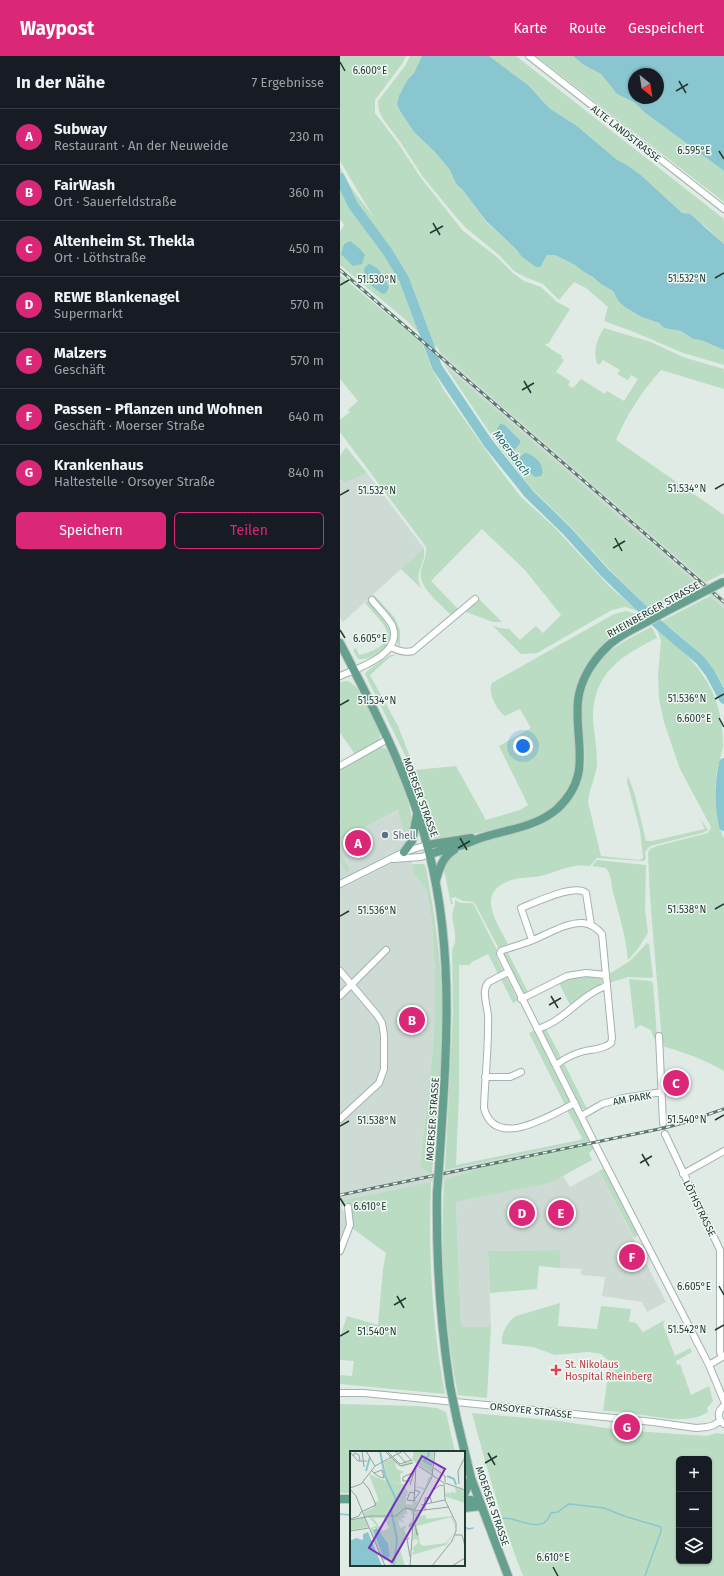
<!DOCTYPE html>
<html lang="de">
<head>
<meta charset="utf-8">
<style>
  body { margin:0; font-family:"Fira Sans",sans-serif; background:#242831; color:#f1f3f6 }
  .controls { position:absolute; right:12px; bottom:12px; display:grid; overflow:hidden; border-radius:6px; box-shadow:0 1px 3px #0004 }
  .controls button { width:36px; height:36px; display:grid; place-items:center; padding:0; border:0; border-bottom:1px solid #363941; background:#171b24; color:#f1f3f6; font:20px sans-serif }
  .compass { position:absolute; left:288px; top:12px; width:36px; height:36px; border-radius:50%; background:#171b24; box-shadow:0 1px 3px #0004; rotate:150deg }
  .you { position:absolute; left:183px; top:690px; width:14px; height:14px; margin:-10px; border:3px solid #fff; border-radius:50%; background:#1a73e8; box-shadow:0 0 0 6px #1a73e833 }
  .badge { display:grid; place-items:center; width:26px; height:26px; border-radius:50%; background:#db2777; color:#fff; font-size:13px; font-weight:700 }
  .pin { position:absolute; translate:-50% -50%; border:2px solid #fff; box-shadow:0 1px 4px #0006 }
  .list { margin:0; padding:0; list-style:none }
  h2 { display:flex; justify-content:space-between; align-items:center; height:52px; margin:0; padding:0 16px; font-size:17px }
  h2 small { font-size:13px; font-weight:400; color:#9ea1a6 }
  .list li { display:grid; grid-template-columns:26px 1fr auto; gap:12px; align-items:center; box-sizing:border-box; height:56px; padding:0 16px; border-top:1px solid #363941 }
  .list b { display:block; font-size:15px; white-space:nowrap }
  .list p { margin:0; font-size:13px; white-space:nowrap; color:#9ea1a6 }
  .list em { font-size:13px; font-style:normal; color:#9ea1a6 }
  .actions { display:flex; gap:8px; padding:12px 16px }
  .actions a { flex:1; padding:9px 0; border:1px solid #db2777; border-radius:6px; text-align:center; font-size:14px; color:#db2777 }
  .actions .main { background:#db2777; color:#fff }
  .icon { flex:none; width:22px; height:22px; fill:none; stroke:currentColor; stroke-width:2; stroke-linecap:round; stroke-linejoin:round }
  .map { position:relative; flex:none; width:384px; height:1520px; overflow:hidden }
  header { display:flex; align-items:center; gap:24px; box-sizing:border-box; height:56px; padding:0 20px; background:#db2777; color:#fff }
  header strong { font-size:19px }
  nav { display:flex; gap:22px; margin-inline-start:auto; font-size:14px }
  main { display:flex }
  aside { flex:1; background:#171b24 }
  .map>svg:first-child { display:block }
  .built { fill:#cedbd5 }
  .green { fill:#b9dcc2; fill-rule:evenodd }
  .water { fill:#89c6cf; fill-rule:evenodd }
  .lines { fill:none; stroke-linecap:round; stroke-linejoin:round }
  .stream { stroke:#89c6cf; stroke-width:1.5 }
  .river { stroke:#89c6cf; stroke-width:10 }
  .minor-casing { stroke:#a3b3ad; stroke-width:8 }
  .major-casing { stroke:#c1c8c6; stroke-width:10 }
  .minor { stroke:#fff; stroke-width:6 }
  .major { stroke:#65a08f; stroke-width:8 }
  .rail-casing { stroke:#5b776f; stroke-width:3 }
  .rail { stroke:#f1f8f4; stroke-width:1.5; stroke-dasharray:4.5; stroke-linecap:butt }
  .major-bridge-casing { stroke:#c1c8c6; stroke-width:10; stroke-linecap:butt }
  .major-bridge { stroke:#65a08f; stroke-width:8 }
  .ticks { fill:none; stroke:#213b33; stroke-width:1.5 }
  .service-dot { fill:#5c6f8a; stroke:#f1f8f4; stroke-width:1.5 }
  .health-dot { fill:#e0444e; stroke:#f1f8f4; stroke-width:1.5 }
  .labels { text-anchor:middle; stroke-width:3; stroke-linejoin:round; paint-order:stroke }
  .street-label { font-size:10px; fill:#213b33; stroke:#f1f8f4 }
  .service-label { font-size:10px; fill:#4e5e75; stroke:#f1f8f4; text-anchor:start }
  .health-label { font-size:10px; fill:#be3a42; stroke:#f1f8f4; text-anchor:start }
  .water-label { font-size:11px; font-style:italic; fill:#1d6975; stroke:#f1f8f4 }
  .inset-river { fill:none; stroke:#89c6cf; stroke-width:2 }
  .inset-road { fill:none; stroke:#94a59e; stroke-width:1 }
  .view { fill:#7b2cbf; fill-opacity:0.15; stroke:#7b2cbf; stroke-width:2 }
  .inset-edge { fill:none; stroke:#213b33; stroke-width:2 }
  .ticks-label { font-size:10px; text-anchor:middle; fill:#213b33; stroke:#f1f8f4; stroke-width:3; stroke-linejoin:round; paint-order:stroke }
</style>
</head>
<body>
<header>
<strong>Waypost</strong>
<nav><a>Karte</a><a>Route</a><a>Gespeichert</a></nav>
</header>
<main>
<aside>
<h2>In der Nähe<small>7 Ergebnisse</small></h2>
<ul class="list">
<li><span class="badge">A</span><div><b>Subway</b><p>Restaurant · An der Neuweide</p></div><em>230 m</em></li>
<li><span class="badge">B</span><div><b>FairWash</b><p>Ort · Sauerfeldstraße</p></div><em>360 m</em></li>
<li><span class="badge">C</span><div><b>Altenheim St. Thekla</b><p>Ort · Löthstraße</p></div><em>450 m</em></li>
<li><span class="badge">D</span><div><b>REWE Blankenagel</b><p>Supermarkt</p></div><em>570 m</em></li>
<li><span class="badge">E</span><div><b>Malzers</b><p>Geschäft</p></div><em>570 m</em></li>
<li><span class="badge">F</span><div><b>Passen - Pflanzen und Wohnen</b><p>Geschäft · Moerser Straße</p></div><em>640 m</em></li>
<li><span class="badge">G</span><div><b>Krankenhaus</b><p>Haltestelle · Orsoyer Straße</p></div><em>840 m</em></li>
</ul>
<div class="actions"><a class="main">Speichern</a><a>Teilen</a></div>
</aside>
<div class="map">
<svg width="384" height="1520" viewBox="0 0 384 1520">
  <rect width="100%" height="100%" fill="#e0ebe6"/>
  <path class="built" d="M0 212 76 277 82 287 0 216Z
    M99 295 226 404 384 542V552L105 310Z
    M27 417 84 492 3 566 0 561V425Z
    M59 754 64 777 66 779 74 818 86 833 92 864 95 914V961L92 1001 80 1111 87 1117H92L326 1070 352 1063 384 1051V1054L353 1066 327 1073 148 1110 116 1121 0 1145V805L7 818 10 813 0 796V784Z
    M259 1115 326 1246 307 1256 302 1246 262 1240 265 1221 241 1219V1213L220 1212V1194L148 1195 151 1271H121L116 1146 210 1127 223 1120 230 1131Z
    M0 1149 8 1164 7 1170 0 1187Z"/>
  <path class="green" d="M0 0H66L62 8 35 44V57L58 87 81 122 123 175 157 201 173 217 184 225 201 231 217 246 230 253 208 288 207 287 205 289 222 300 221 302 224 304 216 316 230 325 228 329 233 332 241 323 265 338 267 335 284 345 298 323 291 319 288 324 277 318 280 314 263 304 259 309 257 307C253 295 257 283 264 272L311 286 343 301 384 313V333L321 314C302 335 287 358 276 384L384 459V517L366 526 99 295 98 292 83 281 66 264 0 209V176L4 169 0 163V111L11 131 34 162 0 105Z
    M70 0H82L74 17 68 23 57 48 60 55 74 76 95 96 110 114 116 128 122 133 146 166 177 194 181 200 188 205 202 208 207 199H215L235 209 244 216 253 221 261 228 273 235 279 246 285 251 300 261 319 267 324 272 341 275 353 283 361 284 384 294V309L343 297 294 276 264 265 268 251 246 232 234 226 219 244 203 228 185 221 174 215 159 199 126 172 116 161 83 121 61 87 43 63 39 55 38 45 65 10Z
    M149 0H176L384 163V188L365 170 342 157 302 120 287 109 276 103 237 70 209 52 188 29Z
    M196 0H233L244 9 261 18 277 38 295 47 304 56 384 115V146Z
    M0 219 82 287 92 313 105 336 157 410 181 441 213 470 270 531 298 555 285 551 272 554 197 597 181 598 152 569 159 572 169 573 180 584 196 570 203 577 221 559 185 514 142 473 91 525 119 554 112 560C102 549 77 531 81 515 83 506 87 500 86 491L0 376V364L10 356 8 354 18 345 0 323Z
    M105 310 359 530 309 556 306 550 271 515 228 468 191 432 158 389ZM160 369H165L180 384 158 370Z
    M6 391 27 417 5 426 0 423V400Z
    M84 492C87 508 72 516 82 533L61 513Z
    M34 539 55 562 60 575V591L56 585C60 565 44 554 32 540Z
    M370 540 384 552V631L372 611 363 601 331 572 325 570 320 566Z
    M139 543 162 566H153L126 556V554Z
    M28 544C41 560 65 581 38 597 32 601 25 604 18 603L13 594 16 592 19 599C32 596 53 588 45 571 41 564 30 553 25 547Z
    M286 555 296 558 300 561C269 577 253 595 241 627 237 636 234 644 234 653 232 667 237 680 237 693 237 744 204 764 158 773 145 776 132 778 119 780 111 781 103 784 95 784L82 742 66 701 25 618 27 615 50 599H56L50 601 30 619 58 670 75 714 116 710 146 764 180 754 188 749 159 690 191 672 180 653 165 660C157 654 147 637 152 627L274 558Z
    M311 571 313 573 317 582C281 600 253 617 253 662 254 677 257 692 257 708 256 721 249 733 248 746L261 800 299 804 303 802 300 774 287 726 288 720 295 739 306 785H312L365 773 360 762 368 774 362 777 310 790 305 796 306 803 304 805 257 802 250 810C231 807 217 816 200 820 192 822 183 821 175 823 134 834 155 863 168 888L159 893 134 846 123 845 115 841 111 842 113 848H111L103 809 114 795 127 790 195 772C225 757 247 730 245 695 244 682 241 668 241 655 241 639 248 620 258 607 271 590 293 581 311 571Z
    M316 571C354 603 384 633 383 690 382 697 380 703 378 710 373 735 375 759 384 783V1015C364 1003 343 996 322 990 318 925 310 861 308 797L310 793 317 790 368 777 371 771 340 713 324 666 319 643 318 618 321 585Z
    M6 625 10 626 17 632 40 676 39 687 15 698 0 677V626Z
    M40 691 47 693C56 713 83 767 67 785L66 779 64 777 58 754 0 784V769L1 768 0 766V714Z
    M0 796 10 813 7 818 0 805Z
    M257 804 306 809 305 853 308 877 297 894 288 904C286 880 279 859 273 836 271 828 272 820 266 812L252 810Z
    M72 808H84L86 812C94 854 100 896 102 938 104 998 97 1058 92 1117H88L80 1111 92 1001 95 961V914L92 864 86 833 74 818Z
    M115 844 121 847H133L157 894 156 900 163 915 158 918 148 898 132 906 129 909H119V1036L116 1109 240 1084 242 1082 227 1054 233 1052 250 1085 105 1114 113 956 112 893C121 879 107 862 115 849Z
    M307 887 309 888 313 920 312 922 288 921 269 927V918L290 905Z
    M167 895 188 936 183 937 164 898Z
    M242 919 260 921 263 926C258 936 245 937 237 943 234 945 233 948 231 951L218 925Z
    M166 920 178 944 173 947 161 923Z
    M289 923 311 925 313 927 317 980 316 982 314 983 311 974 300 969 295 973Z
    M205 971 222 1003 218 1004 202 975Z
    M194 975 230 1046 225 1049 189 977Z
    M224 1007 247 1053H242L221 1011Z
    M252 1088 254 1092 249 1097 252 1104 210 1127 116 1146 121 1271H151L147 1342 118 1339C104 1268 100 1196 104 1124L148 1110Z
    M264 1112 297 1177V1180L294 1182 259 1115Z
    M91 1126C88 1196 92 1269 105 1338L0 1328V1319L12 1320 14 1305 0 1304V1281L7 1260 38 1269 43 1213 46 1197 12 1172V1149L7 1146 1 1151 0 1145Z
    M220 1194V1212L199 1210 197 1233 150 1237 148 1195Z
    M220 1247 218 1270 257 1273 261 1250 291 1253 289 1266 296 1267 303 1276 325 1264 323 1269 335 1300 350 1292 352 1296 336 1305 337 1309 340 1308 351 1339 369 1330 373 1345 367 1352 368 1356C347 1369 320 1361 296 1358L289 1356 263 1355 270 1306 261 1298 248 1296 215 1299 193 1291 162 1288C161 1276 167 1267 176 1260Z
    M0 1348 78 1350 97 1352 106 1356 115 1396H11V1437H0Z
    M132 1357 219 1365 279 1374 367 1380 377 1377 384 1378V1520H183C162 1467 147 1412 132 1357ZM339 1403H369V1505H339Z"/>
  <path class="water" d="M82 0H149L188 29 209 52 237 70 276 103 287 109 302 120 342 157 350 158 384 188V294L361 284 353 283 341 275 324 272 319 267 301 261 285 251 279 246 273 235 261 228 253 221 244 216 235 209 215 199H207L202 208 200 211H196L181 200 177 194 146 165 122 133 116 128 110 114 95 96 74 76 60 55 57 48 59 40 68 23 74 17Z
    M233 0H384V115L304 56 295 47 277 38 261 18 244 9ZM294 18H318V42H294Z
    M10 185 20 193 25 199 22 208 13 210 1 198 4 188Z
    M29 208C40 211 44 222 49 231L46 237 43 238C33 231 21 224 25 211Z
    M160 368 165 369 180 384V387L174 395H170C164 387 152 378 160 368Z
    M185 397C191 397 202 406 202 413 203 416 202 418 201 420L195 421 179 407 180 401Z"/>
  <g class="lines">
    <path class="stream" d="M0 1458 11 1459
      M163 1462C175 1461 196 1475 206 1465 209 1463 209 1460 211 1457L218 1456 227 1449 230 1448 264 1452 284 1460 321 1471V1475L305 1520
      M124 1471 129 1473 133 1472"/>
    <path class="river" d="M0 122 13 149 47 195 64 223 97 311 148 387 189 438 226 474 265 517 320 570 360 604 370 617 384 643
      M384 707C379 729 379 748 384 770"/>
    <g class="minor-casing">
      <path id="minor" d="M189 0 384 153
        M51 591C58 595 65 597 73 595L135 543
        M0 620C19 612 65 597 52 569 47 560 38 552 32 544
        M0 710 48 683
        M53 803 81 801 90 798
        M0 828 64 796 87 789
        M192 884 181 852C194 847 235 827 246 837L251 869
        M0 915 37 959 42 967 44 979V1013L39 1027 0 1063
        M168 916 149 926C141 933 147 949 148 959 149 989 145 1021 144 1052 155 1095 211 1059 235 1047
        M0 940 46 894
        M181 943 227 920 246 917 265 919
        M197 973C224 966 240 939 266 930
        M319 980 323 1067
        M216 1009C224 1003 231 999 241 996 251 993 263 994 271 987L272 982 262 878C257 872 251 868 243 867 227 866 208 878 193 884 183 888 173 891 163 894L161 895 160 898 254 1086 369 1309 384 1345
        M145 1021H170L181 1016
        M241 1060 262 1048 283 1042 322 1036
        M325 1078 380 1194V1296L382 1301
        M343 1118 384 1095
        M0 1195 10 1169 8 1151
        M369 1309 384 1300
        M0 1337H24L156 1350 313 1366 356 1372 367 1371 374 1369 380 1365
        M384 1350C377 1355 377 1363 384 1368"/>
    </g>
    <g class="major-casing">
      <path id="major" d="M0 587C32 649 65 712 84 778 117 889 106 1000 99 1112
        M87 789 131 782
        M64 796 72 785 77 759
        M90 798C99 795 109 793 119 790 127 788 136 783 144 781 169 773 196 771 217 753 254 719 234 686 238 645 240 624 253 604 268 590 277 581 289 575 301 569 319 559 336 550 354 541
        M96 824C100 811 102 802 114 794
        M97 1136C96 1201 100 1265 110 1330
        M117 1364 131 1422 168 1520
        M124 1439 131 1422
        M0 1443H11
        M124 1444H131L139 1447
        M124 1452 141 1450"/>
    </g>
    <use href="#minor" class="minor"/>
    <use href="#major" class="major"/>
    <g class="rail-casing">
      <path id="rail" d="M0 214 384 546
        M0 1139 324 1072 343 1067 384 1053"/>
    </g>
    <use href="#rail" class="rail"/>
    <g class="major-bridge-casing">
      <path id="major-bridge" d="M354 541 383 526
        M97 1136 99 1112
        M110 1330 117 1364"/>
    </g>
    <use href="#major-bridge" class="major-bridge"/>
  </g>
  <path class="ticks" d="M0 6 5 15M339 25 346 37M336 35 348 28M379 95 384 103M93 167 100 179M90 177 103 170M375 222 384 217M0 229 9 224M184 325 191 337M182 334 194 327M375 433 384 428M0 439 9 434M275 482 282 495M273 492 285 485M0 574 5 582M375 643 384 638M0 649 9 644M379 662 384 671M120 782 127 794M118 792 130 785M375 853 384 848M0 860 9 855M211 940 218 952M209 949 221 942M375 1064 384 1059M0 1070 9 1065M302 1098 309 1110M300 1107 312 1100M0 1142 5 1150M379 1230 384 1239M57 1240 64 1252M54 1249 66 1242M375 1274 384 1269M0 1280 9 1275M148 1397 155 1409M145 1407 157 1400M213 1511 218 1520"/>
  <circle class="service-dot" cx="45" cy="779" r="4"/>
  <path class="health-dot" d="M214 1308h4v4h4v4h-4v4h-4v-4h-4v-4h4z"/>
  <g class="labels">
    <g class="street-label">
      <text transform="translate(286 77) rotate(38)" y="4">ALTE LANDSTRASSE</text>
      <text transform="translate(313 553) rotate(-29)" y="4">RHEINBERGER STRASSE</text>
      <text transform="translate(81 741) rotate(70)" y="4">MOERSER STRASSE</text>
      <text transform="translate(292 1042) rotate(-10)" y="4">AM PARK</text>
      <text transform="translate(92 1063) rotate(-86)" y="4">MOERSER STRASSE</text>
      <text transform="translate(360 1152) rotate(64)" y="4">LÖTHSTRASSE</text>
      <text transform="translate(191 1354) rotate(6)" y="4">ORSOYER STRASSE</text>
      <text transform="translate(153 1450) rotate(71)" y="4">MOERSER STRASSE</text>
    </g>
    <g class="service-label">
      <text x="53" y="783">Shell</text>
    </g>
    <g class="health-label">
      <text x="225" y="1312">St. Nikolaus<tspan x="225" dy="12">Hospital Rheinberg</tspan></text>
    </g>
    <g class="water-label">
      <text transform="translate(172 397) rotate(53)" y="4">Moersbach</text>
    </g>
  </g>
  <g transform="translate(10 1395)">
    <rect width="115" height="115" fill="#e0ebe6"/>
    <path d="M35 0 51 14 61 10 63 12 53 16 45 12 47 18 54 21 50 23 51 32 38 31 53 33 58 41 57 44 61 45H56V53L62 54 64 47 67 51 74 39 66 36 64 44 65 35 75 37 78 27 82 25 64 58H60L64 60 62 74 59 77 63 65 60 59 57 58V63H54L55 67H51L54 72 48 69 50 77 55 75V73L56 77 54 78 57 85 50 99 55 115 40 114 38 108 33 110 20 77 27 75 20 67 16 66H43L47 90 43 66 47 65 15 66 14 61 23 57 25 51 29 50 19 23 36 30 34 11 41 8ZM23 67H34L39 77 33 80ZM23 77H27L38 91 40 105 37 108H34ZM64 0H84L82 23 62 9ZM105 36 115 40V52L94 45 98 41 100 43 101 41 106 42ZM70 60V64L69 65 76 64V68L102 65 106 78 101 66 67 75 70 93 74 95 96 92 105 80 96 94 62 104 64 100 62 97 68 92 67 88 63 89 65 62ZM15 66 18 76 0 79V69Z" fill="#b9dcc2" fill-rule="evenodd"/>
    <path d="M27 77 38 92 40 105 37 108H34L23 79ZM18 81 32 115H0V90L6 87 13 89V83Z" fill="#89c6cf"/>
    <path class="inset-river" d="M30 0 35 25 46 48 41 59 47 88 44 115M78 0 79 4 74 10 82 14M16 20 20 6M97 25 104 28 106 34"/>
    <path class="inset-road" d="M12 0 14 16M16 0 25 15M35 0 50 15 63 12M37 0 50 13 61 9M45 0 56 12M53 0 62 10M0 1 8 10H17M3 5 5 2 9 4 10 10M67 14 94 32M84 17 95 25V31M21 19 25 23 30 26 34 27 32 19 24 22M60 30H53V26L62 22M95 32 115 39M109 33 108 20 115 6M60 34 65 18M0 37 11 33 25 15 53 0M0 38 6 45 35 115M82 40 90 34 93 35M64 42 60 41 57 49 64 50 66 15M64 49 70 41 65 39M71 54 95 49M65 60 99 56M75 60V47L80 46 82 52M0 68 9 65 11 61 26 54 19 38 13 31M0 69 21 65H46L55 57 65 59M59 76 60 73H65L67 84H68L66 79M0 80 19 77M105 84H112L115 95M59 87 57 88 60 106M60 115 64 60 82 26 85 0M82 115 102 90 106 80V72L95 49 94 32M102 115 115 107"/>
    <path class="view" d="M72 5 95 18 42 111 19 97Z"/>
    <rect width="115" height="115" class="inset-edge"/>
  </g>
  <g class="ticks-label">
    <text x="30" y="18">6.600°E</text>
    <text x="354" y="98">6.595°E</text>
    <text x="347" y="226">51.532°N</text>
    <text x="37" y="227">51.530°N</text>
    <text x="347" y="436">51.534°N</text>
    <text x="37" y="438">51.532°N</text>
    <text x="30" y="586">6.605°E</text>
    <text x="347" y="646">51.536°N</text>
    <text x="37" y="648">51.534°N</text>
    <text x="354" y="666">6.600°E</text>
    <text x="347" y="857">51.538°N</text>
    <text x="37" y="858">51.536°N</text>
    <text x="347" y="1067">51.540°N</text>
    <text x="37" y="1068">51.538°N</text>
    <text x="30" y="1154">6.610°E</text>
    <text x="354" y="1234">6.605°E</text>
    <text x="347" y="1277">51.542°N</text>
    <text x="37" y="1279">51.540°N</text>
    <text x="213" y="1505">6.610°E</text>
  </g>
</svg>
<div class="controls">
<button>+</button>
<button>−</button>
<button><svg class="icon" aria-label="layers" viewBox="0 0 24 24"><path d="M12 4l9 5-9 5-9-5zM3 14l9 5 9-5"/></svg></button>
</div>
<svg class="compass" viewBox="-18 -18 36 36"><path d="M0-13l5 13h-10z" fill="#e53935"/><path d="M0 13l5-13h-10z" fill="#9ea1a6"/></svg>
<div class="you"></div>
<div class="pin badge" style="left:18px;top:787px">A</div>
<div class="pin badge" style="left:72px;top:964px">B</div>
<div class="pin badge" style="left:336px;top:1027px">C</div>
<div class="pin badge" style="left:182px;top:1157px">D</div>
<div class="pin badge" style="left:221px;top:1157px">E</div>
<div class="pin badge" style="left:292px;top:1201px">F</div>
<div class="pin badge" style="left:287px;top:1371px">G</div>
</div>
</main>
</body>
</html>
